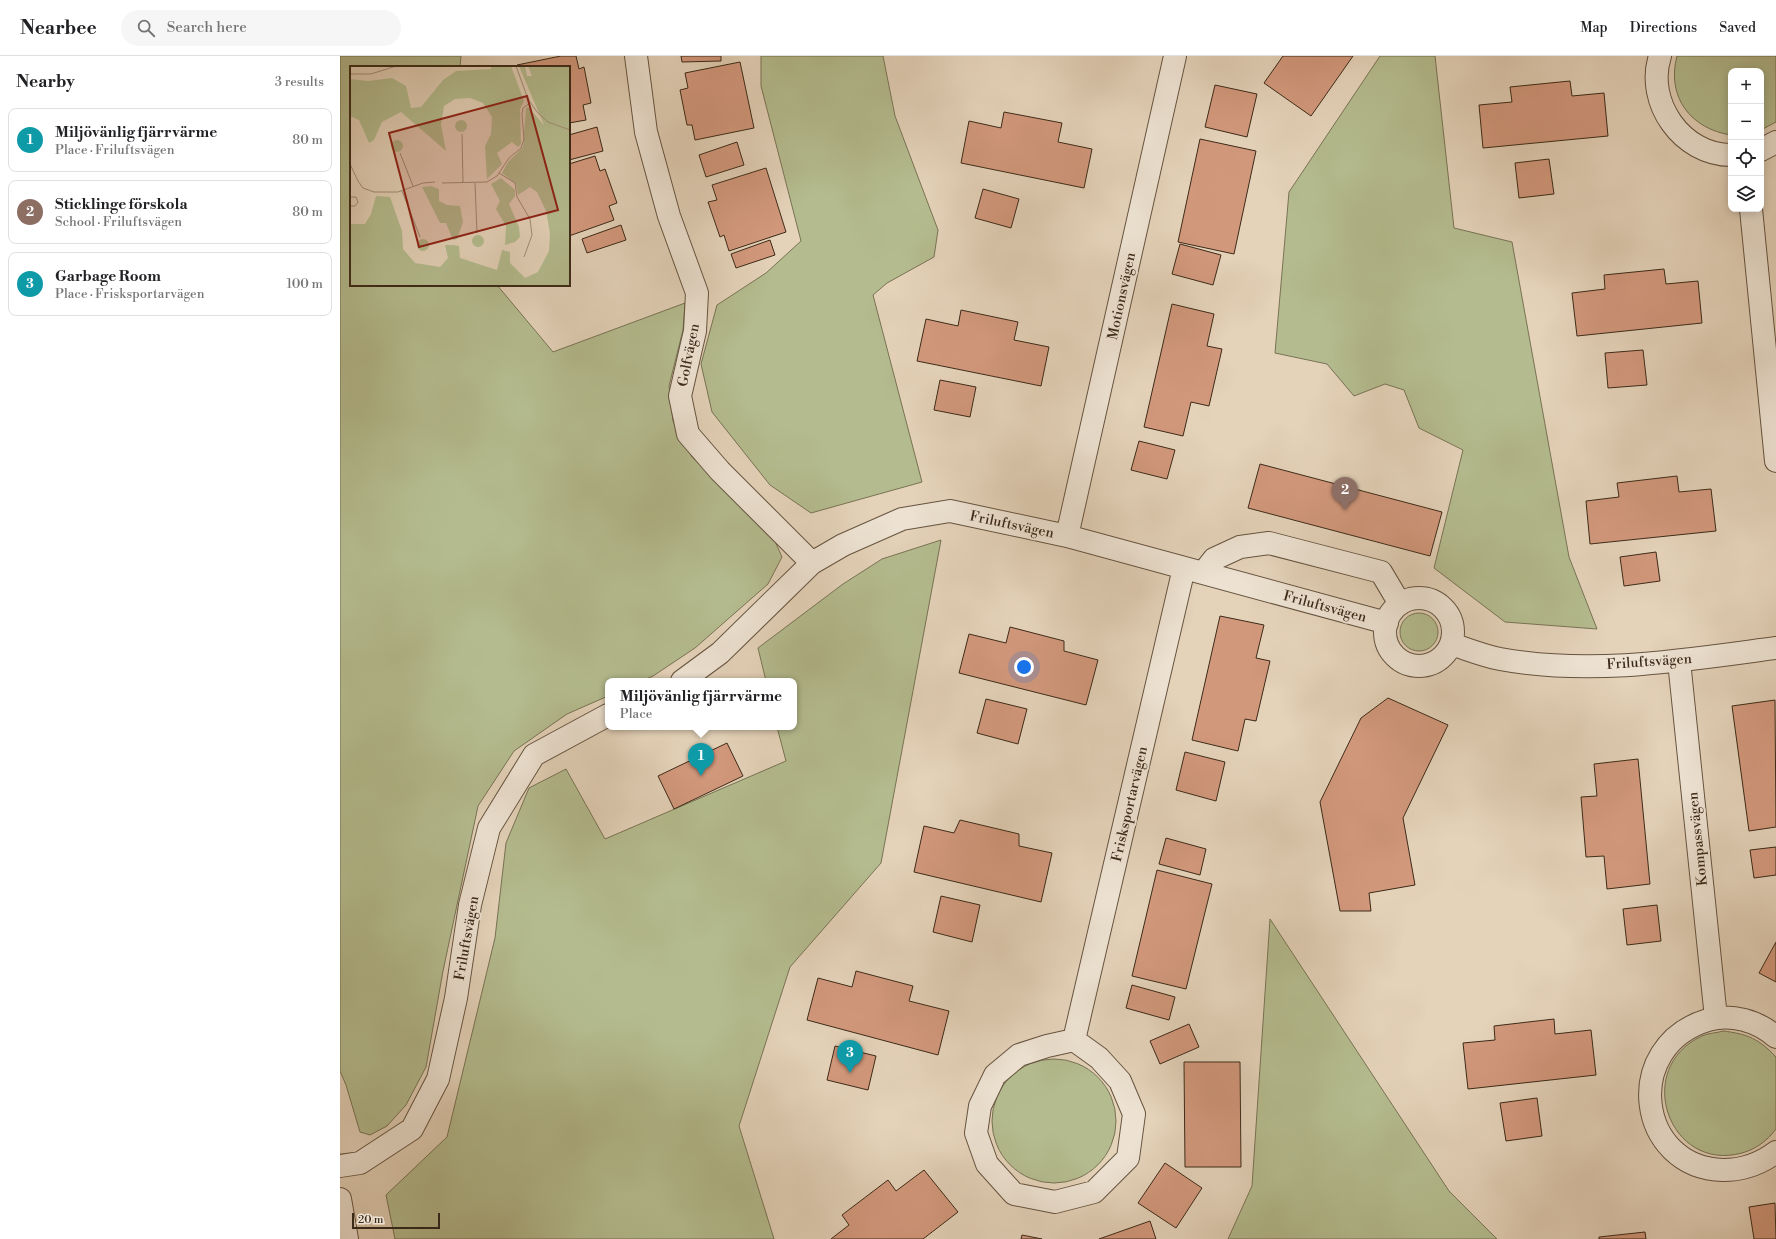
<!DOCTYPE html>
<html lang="en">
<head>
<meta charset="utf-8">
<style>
  body { margin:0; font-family:"Libre Bodoni",serif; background:#f6f6f6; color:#202124 }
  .controls { position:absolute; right:12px; top:12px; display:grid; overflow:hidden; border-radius:8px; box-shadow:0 2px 10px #0003 }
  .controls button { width:36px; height:36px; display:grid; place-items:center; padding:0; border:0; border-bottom:1px solid #e0e0e0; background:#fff; color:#202124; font:20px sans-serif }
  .scale { position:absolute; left:12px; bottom:10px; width:88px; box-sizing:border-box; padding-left:4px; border:2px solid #3c2a18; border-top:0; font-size:11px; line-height:14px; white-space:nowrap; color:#3c2a18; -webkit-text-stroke:3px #ede2d2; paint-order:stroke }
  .you { position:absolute; left:684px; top:611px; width:14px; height:14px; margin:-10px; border:3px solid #fff; border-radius:50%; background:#1a73e8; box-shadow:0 0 0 6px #1a73e833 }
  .badge { display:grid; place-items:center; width:26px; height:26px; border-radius:50%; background:#0b8043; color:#fff; font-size:13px; font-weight:700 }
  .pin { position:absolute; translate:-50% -33px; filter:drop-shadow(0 1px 2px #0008) }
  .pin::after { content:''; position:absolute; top:21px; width:14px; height:12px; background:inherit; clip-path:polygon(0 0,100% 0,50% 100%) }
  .popup { position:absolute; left:265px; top:622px; width:192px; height:52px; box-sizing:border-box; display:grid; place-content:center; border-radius:8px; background:#fff; filter:drop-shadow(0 1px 3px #0005); font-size:13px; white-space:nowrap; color:#757577 }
  .popup b { font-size:15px; color:#202124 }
  .popup::after { content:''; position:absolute; left:50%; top:100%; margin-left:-8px; border:8px solid transparent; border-top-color:#fff }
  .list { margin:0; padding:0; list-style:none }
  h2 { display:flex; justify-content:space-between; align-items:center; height:52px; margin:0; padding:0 16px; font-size:17px }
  h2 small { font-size:13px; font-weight:400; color:#757577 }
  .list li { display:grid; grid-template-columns:26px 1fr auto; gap:12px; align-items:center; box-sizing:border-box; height:64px; margin:0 8px 8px; padding:0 8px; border:1px solid #e0e0e0; border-radius:8px }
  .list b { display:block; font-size:15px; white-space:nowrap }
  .list p { margin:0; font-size:13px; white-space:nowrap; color:#757577 }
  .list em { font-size:13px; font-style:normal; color:#757577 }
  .icon { flex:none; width:22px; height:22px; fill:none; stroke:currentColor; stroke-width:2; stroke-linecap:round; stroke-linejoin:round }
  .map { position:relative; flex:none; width:1436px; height:1183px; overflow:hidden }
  header { display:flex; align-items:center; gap:24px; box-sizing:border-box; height:56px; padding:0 20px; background:#fff; border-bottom:1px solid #e0e0e0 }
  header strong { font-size:19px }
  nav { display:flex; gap:22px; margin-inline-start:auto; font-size:14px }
  .search { width:280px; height:36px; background:#f6f6f6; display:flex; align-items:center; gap:10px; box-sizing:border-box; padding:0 14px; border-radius:22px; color:#757577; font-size:15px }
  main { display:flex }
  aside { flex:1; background:#fff }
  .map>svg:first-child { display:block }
  .green { fill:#b4bc8f; stroke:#787354 }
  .building { fill:#d2987c; stroke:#3c2a18 }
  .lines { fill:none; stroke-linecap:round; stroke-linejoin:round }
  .minor-casing { stroke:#665440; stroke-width:24 }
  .minor { stroke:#ede2d2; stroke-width:22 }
  .labels { text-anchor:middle; stroke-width:4; stroke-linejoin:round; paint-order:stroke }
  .street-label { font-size:14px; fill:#3c2a18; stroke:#ede2d2 }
  .inset-road { fill:none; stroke:#a18f79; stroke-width:1 }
  .view { fill:#8f2418; fill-opacity:0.15; stroke:#8f2418; stroke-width:2 }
  .inset-edge { fill:none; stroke:#3c2a18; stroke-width:2 }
</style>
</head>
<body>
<header>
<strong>Nearbee</strong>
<div class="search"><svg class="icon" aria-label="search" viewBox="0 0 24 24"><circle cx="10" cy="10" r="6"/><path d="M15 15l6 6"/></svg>Search here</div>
<nav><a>Map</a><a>Directions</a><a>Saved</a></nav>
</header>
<main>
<aside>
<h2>Nearby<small>3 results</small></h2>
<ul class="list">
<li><span class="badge" style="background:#0f9aa8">1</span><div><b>Miljövänlig fjärrvärme</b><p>Place · Friluftsvägen</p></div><em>80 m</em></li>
<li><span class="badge" style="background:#8d6e63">2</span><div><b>Sticklinge förskola</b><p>School · Friluftsvägen</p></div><em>80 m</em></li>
<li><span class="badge" style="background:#0f9aa8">3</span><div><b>Garbage Room</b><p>Place · Frisksportarvägen</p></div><em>100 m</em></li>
</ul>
</aside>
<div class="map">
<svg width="1436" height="1183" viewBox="0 0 1436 1183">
  <rect width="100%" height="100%" fill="#e4d2b9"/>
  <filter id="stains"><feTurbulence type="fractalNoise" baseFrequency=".005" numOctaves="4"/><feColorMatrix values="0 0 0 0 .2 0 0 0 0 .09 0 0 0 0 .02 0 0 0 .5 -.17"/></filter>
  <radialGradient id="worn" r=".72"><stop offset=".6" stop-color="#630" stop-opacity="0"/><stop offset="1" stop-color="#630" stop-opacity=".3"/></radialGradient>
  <path class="green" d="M0 0H121L120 11H11V229H157L213 296 345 247 343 274 329 330 333 365 352 401 434 483 442 501 428 528 355 592 313 620 302 625H268V640L227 658 174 695 138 750 103 915 86 1011 66 1049 47 1070 30 1079 20 1076 6 1029 0 1015Z
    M421 0H543L555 60 598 174 594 201 547 227 533 239 582 426 471 457 430 429 372 356 361 308 377 249 426 217 461 185 421 30Z
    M1040 0H1095L1114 172 1172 186 1229 501 1257 573 1165 566 1094 512 1123 394 1079 372 1064 334 1045 328 1014 340 987 308 935 297 949 136Z
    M1337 0H1436V66L1421 74V15H1391V79C1351 73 1326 41 1337 0Z
    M601 484 541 807 450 911 399 1070 434 1183H55L46 1139 107 1081 155 882 166 787 189 732 226 713 265 783 446 705 437 671H454V625H426L418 592 503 528 542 503Z
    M1060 576a19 19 0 1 1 38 0a19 19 0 1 1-38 0Z
    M930 863 1109 1135 1157 1183H888L912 1130Z
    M1383 975C1408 978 1419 983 1436 1001V1073C1427 1085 1416 1093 1402 1097 1329 1117 1292 1012 1362 980 1368 977 1377 977 1383 975Z
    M652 1065a62 62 0 1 1 124 0a62 62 0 1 1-124 0Z"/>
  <path class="building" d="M221 0H236L239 13 244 11 251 47 243 49 246 64 229 67V11H177V9Z
    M341 0H381V5L342 6Z
    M943 0H1013L971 60 924 27Z
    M400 6 414 72 355 84 352 69H347L340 34 348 32 345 17Z
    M1230 25 1232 40 1264 37 1268 80 1143 92 1139 49 1172 46 1170 31Z
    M875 29 917 38 907 81 865 71Z
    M664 56 722 67 718 86 752 93 744 132 621 107 629 65 661 72Z
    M257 71 263 95 229 104V79Z
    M860 83 916 95 894 198 838 186Z
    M397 86 404 109 366 121 359 99Z
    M255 100 260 115 265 113 277 147 269 150 274 164 229 180V108Z
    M1209 103 1214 138 1179 142 1175 107Z
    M426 112 446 176 389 195 384 179 380 181 368 146 377 144 372 129Z
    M643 133 679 143 671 172 635 162Z
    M281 169 286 184 247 197 242 183Z
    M430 184 435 199 396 212 391 198Z
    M840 188 881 199 873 229 832 218Z
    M1324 213 1326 228 1358 225 1362 267 1237 280 1232 237 1265 233 1264 219Z
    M832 248 874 258 867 290 882 293 869 350 851 346 843 380 804 371Z
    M621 254 678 266 674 284 709 291 701 330 577 305 586 263 618 270Z
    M1303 294 1307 329 1268 332 1265 297Z
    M600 324 636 331 630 361 594 354Z
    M799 385 835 394 827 423 791 414Z
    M920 408 1102 456 1090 500 908 452Z
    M1337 420 1339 436 1371 433 1376 475 1250 488 1246 445 1279 441 1277 427Z
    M1316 496 1320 525 1284 530 1280 501Z
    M880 560 924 569 916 602 930 605 916 665 905 663 898 695 852 684Z
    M670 571 724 585V595L758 604 746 649 619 617 629 578 666 587Z
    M1048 642 1108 669 1063 762 1075 829 1029 837 1031 855H1000L980 746 1021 662Z
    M646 643 687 653 678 688 637 677Z
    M1435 644 1436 771 1409 775 1392 650Z
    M387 687 403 720 334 753 318 720Z
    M845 696 885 706 876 745 836 734Z
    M1298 703 1310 828 1267 833 1264 800 1246 801 1241 741 1257 740 1254 708Z
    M620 764 679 778V790L712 797 701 846 574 816 584 770 614 777Z
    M826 782 866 793 860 819 819 808Z
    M1436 791V819L1414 822 1410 794Z
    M817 814 872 828 846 933 792 920Z
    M601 840 640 849 632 886 593 876Z
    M1317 849 1321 885 1287 889 1283 853Z
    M1436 886V926L1419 917Z
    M516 915 573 930 569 945 609 955 598 999 467 964 478 922 512 931Z
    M792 929 835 941 829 964 786 952Z
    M1214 963 1215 978 1251 974 1256 1019 1128 1033 1123 987 1155 984 1154 970Z
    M849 968 859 991 820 1008 810 985Z
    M495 990 536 1000 528 1034 487 1024Z
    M844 1006H900L901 1111H845Z
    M1197 1042 1202 1080 1166 1085 1160 1047Z
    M825 1107 862 1132 836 1172 798 1147Z
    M584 1114 618 1156 583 1183H491L509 1169 502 1159 548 1124 556 1135Z
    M1435 1147 1436 1183H1414L1409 1151Z
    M810 1165 816 1183H759Z
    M1305 1176 1306 1183H1259V1181Z
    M682 1179 702 1183H681Z"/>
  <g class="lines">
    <g class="minor-casing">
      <path id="minor" d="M296 0 306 76 329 160 357 237 355 275 340 340 348 378 380 415 472 507
        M1320 0C1305 46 1342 99 1391 99
        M1421 94 1436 86
        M1411 153 1436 405
        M727 480 835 0
        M863 517 874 503 900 491 929 487 1041 516 1060 548
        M1045 576a34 34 0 1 1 68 0a34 34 0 1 1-68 0Z
        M1111 588C1127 593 1144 600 1160 603 1251 620 1346 604 1436 592
        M1339 605 1376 962
        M342 625 380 597 472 507 503 489 562 463 610 455 727 480 1047 567
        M1436 981C1418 965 1391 957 1368 964 1281 990 1297 1112 1383 1114 1404 1114 1420 1108 1436 1096
        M734 984 759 1002 780 1025 794 1058 788 1102 754 1136 715 1146 674 1138 647 1108 636 1077 640 1050 655 1019 679 999 707 990Z
        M734 984 844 512
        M0 1110 20 1107 72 1073 98 1023 116 942 130 849 149 772 194 699 268 659
        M0 1143 7 1183"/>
    </g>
    <use href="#minor" class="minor"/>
  </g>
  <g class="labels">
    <g class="street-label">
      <text transform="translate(781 240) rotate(-78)" y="5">Motionsvägen</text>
      <text transform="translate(348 299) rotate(-79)" y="5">Golfvägen</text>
      <text transform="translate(672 468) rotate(12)" y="5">Friluftsvägen</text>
      <text transform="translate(985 550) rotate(15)" y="5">Friluftsvägen</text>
      <text transform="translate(1309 605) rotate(-4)" y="5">Friluftsvägen</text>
      <text transform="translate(789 748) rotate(-77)" y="5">Frisksportarvägen</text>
      <text transform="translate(1357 783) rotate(-96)" y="5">Kompassvägen</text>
      <text transform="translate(126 882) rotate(-80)" y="5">Friluftsvägen</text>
    </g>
  </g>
  <g transform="translate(10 10)">
    <rect width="220" height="220" fill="#e4d2b9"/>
    <path d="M141 0H161L174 35 170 43 171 78 168 81 162 76 147 87 152 98 137 113 135 80 141 68 142 51 133 37 120 32 105 33 94 40 91 59 96 85 51 46 32 56 24 74 19 77 9 54 0 50V13L18 15 42 12 56 20 61 42 71 41 93 14 106 5 141 3ZM169 0H175L177 10H182L178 0H220V220H0V158H15L21 148 26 130 40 131 52 165 53 183 65 197 90 201 98 192 95 179H103L109 180 110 192 147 204 152 184 160 186V197L175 212 188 206 199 185 200 167 196 145 187 126 180 121 168 129 166 118 152 107 158 96 173 81 176 42 178 41 194 59ZM105 60a6 6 0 1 1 12 0a6 6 0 1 1-12 0ZM41 80a6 6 0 1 1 12 0a6 6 0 1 1-12 0ZM151 112 165 124V130L159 138 169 161 170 171 165 176 155 179 156 160 146 143 150 135 141 118ZM81 120 89 123V135L97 139 110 140 113 156 107 173 103 174 96 157H90L72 121ZM122 175a6 6 0 1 1 12 0a6 6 0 1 1-12 0ZM67 179a6 6 0 1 1 12 0a6 6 0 1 1-12 0Z" fill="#b4bc8f"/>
    <path class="inset-road" d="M166 0 178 33 187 46 198 56 220 64M0 8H21L46 0M112 68 113 117M50 87 63 120M0 98 8 115 13 122 24 126H48L73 117 85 116M149 107 165 117 167 131 180 153 182 169 174 191M92 117 137 116 147 110 159 92 171 82 174 73 172 48 173 42 180 37M125 117 127 167M52 125 70 171M0 131H6L8 136 5 140H0"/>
    <path class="view" d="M177 30 208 144 69 181 39 67Z"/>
    <rect width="220" height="220" class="inset-edge"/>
  </g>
  <rect width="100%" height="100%" filter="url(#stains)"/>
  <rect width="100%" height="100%" fill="url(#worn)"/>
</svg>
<div class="controls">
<button>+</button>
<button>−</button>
<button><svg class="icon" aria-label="locate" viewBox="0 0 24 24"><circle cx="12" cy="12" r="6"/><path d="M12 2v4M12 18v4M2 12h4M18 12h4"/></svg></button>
<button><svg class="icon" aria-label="layers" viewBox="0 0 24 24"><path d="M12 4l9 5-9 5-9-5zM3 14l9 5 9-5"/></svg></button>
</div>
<div class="scale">20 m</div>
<div class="you"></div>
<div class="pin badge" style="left:361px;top:720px;background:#0f9aa8">1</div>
<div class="popup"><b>Miljövänlig fjärrvärme</b>Place</div>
<div class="pin badge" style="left:1005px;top:454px;background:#8d6e63">2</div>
<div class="pin badge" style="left:510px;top:1017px;background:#0f9aa8">3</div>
</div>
</main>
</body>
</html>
